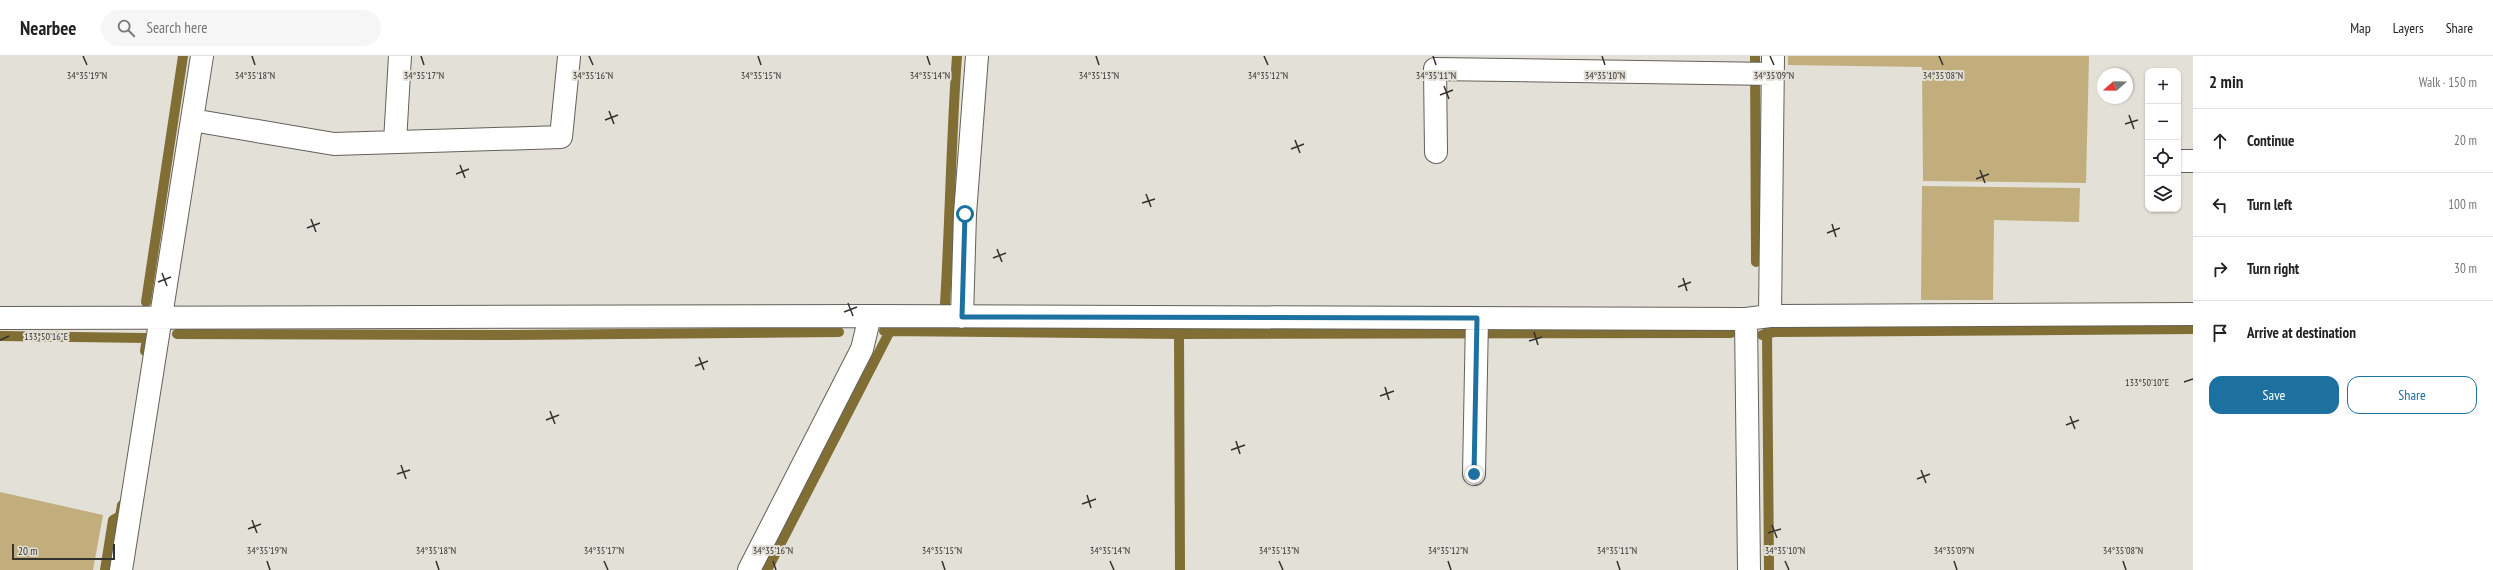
<!DOCTYPE html>
<html lang="en">
<head>
<meta charset="utf-8">
<style>
  body { margin:0; font-family:"PT Sans Narrow",sans-serif; background:#f6f6f6; color:#222 }
  .controls { position:absolute; right:12px; top:12px; display:grid; overflow:hidden; border-radius:8px; box-shadow:0 1px 3px #0004 }
  .controls button { width:36px; height:36px; display:grid; place-items:center; padding:0; border:0; border-bottom:1px solid #e0e0e0; background:#fff; color:#222; font:20px sans-serif }
  .compass { position:absolute; left:2097px; top:12px; width:36px; height:36px; border-radius:50%; background:#fff; box-shadow:0 1px 3px #0004; rotate:250deg }
  .scale { position:absolute; left:12px; bottom:10px; width:103px; box-sizing:border-box; padding-left:4px; border:2px solid #33322f; border-top:0; font-size:11px; line-height:14px; white-space:nowrap; color:#33322f; -webkit-text-stroke:3px #e3e0d7; paint-order:stroke }
  .stop { position:absolute; width:12px; height:12px; margin:-9px; border:3px solid #1d71a1; border-radius:50%; background:#fff }
  .stop.end { background:#1d71a1; border-color:#fff; box-shadow:0 1px 4px #0008 }
  .list { margin:0; padding:0; list-style:none }
  h2 { display:flex; justify-content:space-between; align-items:center; height:52px; margin:0; padding:0 16px; font-size:17px }
  h2 small { font-size:13px; font-weight:400; color:#767676 }
  .list li { display:grid; grid-template-columns:26px 1fr auto; gap:12px; align-items:center; box-sizing:border-box; height:64px; padding:0 16px; border-top:1px solid #e0e0e0 }
  .list b { display:block; font-size:15px; white-space:nowrap }
  .list em { font-size:13px; font-style:normal; color:#767676 }
  .actions { display:flex; gap:8px; padding:12px 16px }
  .actions a { flex:1; padding:9px 0; border:1px solid #1d71a1; border-radius:12px; text-align:center; font-size:14px; color:#1d71a1 }
  .actions .main { background:#1d71a1; color:#fff }
  .icon { flex:none; width:22px; height:22px; fill:none; stroke:currentColor; stroke-width:2; stroke-linecap:round; stroke-linejoin:round }
  .map { position:relative; flex:none; width:2193px; height:514px; overflow:hidden }
  header { display:flex; align-items:center; gap:24px; box-sizing:border-box; height:56px; padding:0 20px; background:#fff; border-bottom:1px solid #e0e0e0 }
  header strong { font-size:19px }
  nav { display:flex; gap:22px; margin-inline-start:auto; font-size:14px }
  .search { width:280px; height:36px; background:#f6f6f6; display:flex; align-items:center; gap:10px; box-sizing:border-box; padding:0 14px; border-radius:22px; color:#767676; font-size:15px }
  main { display:flex }
  aside { flex:1; background:#fff }
  .map>svg:first-child { display:block }
  .green { fill:#c1ae7c }
  .lines { fill:none; stroke-linecap:round; stroke-linejoin:round }
  .stream { stroke:#816e34; stroke-width:10 }
  .minor-casing { stroke:#636159; stroke-width:24 }
  .minor { stroke:#fff; stroke-width:22 }
  .route { stroke:#1d71a1; stroke-width:5 }
  .ticks { fill:none; stroke:#33322f; stroke-width:1.5 }
  .ticks-label { font-size:10px; text-anchor:middle; fill:#33322f; stroke:#e3e0d7; stroke-width:4; stroke-linejoin:round; paint-order:stroke }
</style>
</head>
<body>
<header>
<strong>Nearbee</strong>
<div class="search"><svg class="icon" aria-label="search" viewBox="0 0 24 24"><circle cx="10" cy="10" r="6"/><path d="M15 15l6 6"/></svg>Search here</div>
<nav><a>Map</a><a>Layers</a><a>Share</a></nav>
</header>
<main>
<div class="map">
<svg width="2193" height="514" viewBox="0 0 2193 514">
  <rect width="100%" height="100%" fill="#e3e0d7"/>
  <path class="green" d="M1788 0H2089L2086 127 1923 125 1922 11 1788 9Z
    M1922 130 2080 132 2079 166 1994 164 1993 244H1921Z
    M0 436 103 459 93 514H0Z"/>
  <g class="lines">
    <path class="stream" d="M1755 0 1756 206
      M146 246 183 0
      M945 248C950 165 951 83 957 0
      M884 275 1179 278 1731 277
      M1767 276 1769 514
      M177 278 496 279 839 276
      M1179 278 1180 514
      M1762 279 1775 276 2193 273
      M0 280 147 282 145 295
      M105 514 113 464 120 460 122 449
      M767 514 890 275"/>
    <g class="minor-casing">
      <path id="minor" d="M192 64 334 88 561 81 569 1
        M395 86 400 0
        M1436 96 1435 13 1773 18
        M2178 105H2193
        M1770 260 1773 0
        M962 261 965 158 977 0
        M0 262 870 260 1746 263 1770 260 2193 258
        M1746 263 1749 514
        M1474 418 1477 262
        M121 514 202 0
        M749 514 862 293 870 260"/>
    </g>
    <use href="#minor" class="minor"/>
  </g>
  <g class="lines">
    <path class="route" d="M965 158 962 261 1477 262 1474 418"/>
  </g>
  <path class="ticks" d="M83 0 87 9M252 0 255 9M421 0 424 9M589 0 593 9M758 0 761 9M927 0 930 9M1096 0 1099 9M1264 0 1268 9M1433 0 1436 9M1602 0 1605 9M1770 0 1774 9M1939 0 1943 9M1444 30 1449 43M1440 39 1453 34M609 55 614 68M2129 59 2134 73M605 64 618 59M2125 68 2138 64M1295 84 1300 97M1291 93 1304 88M460 109 465 122M1980 114 1985 127M456 118 469 113M1976 123 1989 118M1146 138 1151 151M1142 147 1155 143M311 163 316 176M1832 168 1836 181M307 172 320 167M1827 177 1840 172M997 193 1002 206M993 202 1006 197M162 217 167 230M1683 222 1687 235M158 226 171 221M1678 231 1691 226M848 247 853 260M844 256 857 251M1534 276 1538 289M0 284 9 280M1529 285 1542 281M699 301 704 314M695 310 708 305M2184 326 2193 323M1385 331 1389 344M1380 340 1394 335M550 355 555 368M2070 360 2075 373M546 364 559 359M2066 369 2079 364M1236 385 1240 398M1231 394 1245 389M401 409 406 423M1921 414 1926 427M397 418 410 414M1917 423 1930 418M1087 439 1091 452M1082 448 1096 443M252 464 257 477M1772 469 1777 482M248 473 261 468M1768 477 1781 473M267 505 270 514M436 505 439 514M604 505 608 514M773 505 776 514M942 505 945 514M1110 505 1114 514M1279 505 1283 514M1448 505 1451 514M1617 505 1620 514M1785 505 1789 514M1954 505 1957 514M2123 505 2126 514"/>
  <g class="ticks-label">
    <text x="87" y="23">34°35'19"N</text>
    <text x="255" y="23">34°35'18"N</text>
    <text x="424" y="23">34°35'17"N</text>
    <text x="593" y="23">34°35'16"N</text>
    <text x="930" y="23">34°35'14"N</text>
    <text x="1099" y="23">34°35'13"N</text>
    <text x="1774" y="23">34°35'09"N</text>
    <text x="761" y="23">34°35'15"N</text>
    <text x="1268" y="23">34°35'12"N</text>
    <text x="1436" y="23">34°35'11"N</text>
    <text x="1605" y="23">34°35'10"N</text>
    <text x="1943" y="23">34°35'08"N</text>
    <text x="46" y="284">133°50'16"E</text>
    <text x="2147" y="330">133°50'10"E</text>
    <text x="267" y="498">34°35'19"N</text>
    <text x="436" y="498">34°35'18"N</text>
    <text x="604" y="498">34°35'17"N</text>
    <text x="773" y="498">34°35'16"N</text>
    <text x="942" y="498">34°35'15"N</text>
    <text x="1110" y="498">34°35'14"N</text>
    <text x="1279" y="498">34°35'13"N</text>
    <text x="1448" y="498">34°35'12"N</text>
    <text x="1617" y="498">34°35'11"N</text>
    <text x="1785" y="498">34°35'10"N</text>
    <text x="1954" y="498">34°35'09"N</text>
    <text x="2123" y="498">34°35'08"N</text>
  </g>
</svg>
<div class="controls">
<button>+</button>
<button>−</button>
<button><svg class="icon" aria-label="locate" viewBox="0 0 24 24"><circle cx="12" cy="12" r="6"/><path d="M12 2v4M12 18v4M2 12h4M18 12h4"/></svg></button>
<button><svg class="icon" aria-label="layers" viewBox="0 0 24 24"><path d="M12 4l9 5-9 5-9-5zM3 14l9 5 9-5"/></svg></button>
</div>
<svg class="compass" viewBox="-18 -18 36 36"><path d="M0-13l5 13h-10z" fill="#e53935"/><path d="M0 13l5-13h-10z" fill="#767676"/></svg>
<div class="scale">20 m</div>
<div class="stop" style="left:965px;top:158px"></div>
<div class="stop end" style="left:1474px;top:418px"></div>
</div>
<aside>
<h2>2 min<small>Walk · 150 m</small></h2>
<ul class="list">
<li><svg class="icon" aria-label="ahead" viewBox="0 0 24 24"><path d="M12 20V5M6 11l6-6 6 6"/></svg><div><b>Continue</b></div><em>20 m</em></li>
<li><svg class="icon" aria-label="left" viewBox="0 0 24 24"><path d="M17 20v-9H6M10 6l-5 5 5 5"/></svg><div><b>Turn left</b></div><em>100 m</em></li>
<li><svg class="icon" aria-label="right" viewBox="0 0 24 24"><path d="M7 20v-9h11M14 6l5 5-5 5"/></svg><div><b>Turn right</b></div><em>30 m</em></li>
<li><svg class="icon" aria-label="arrive" viewBox="0 0 24 24"><path d="M6 21V4h12l-3 4 3 4H6"/></svg><div><b>Arrive at destination</b></div></li>
</ul>
<div class="actions"><a class="main">Save</a><a>Share</a></div>
</aside>
</main>
</body>
</html>
